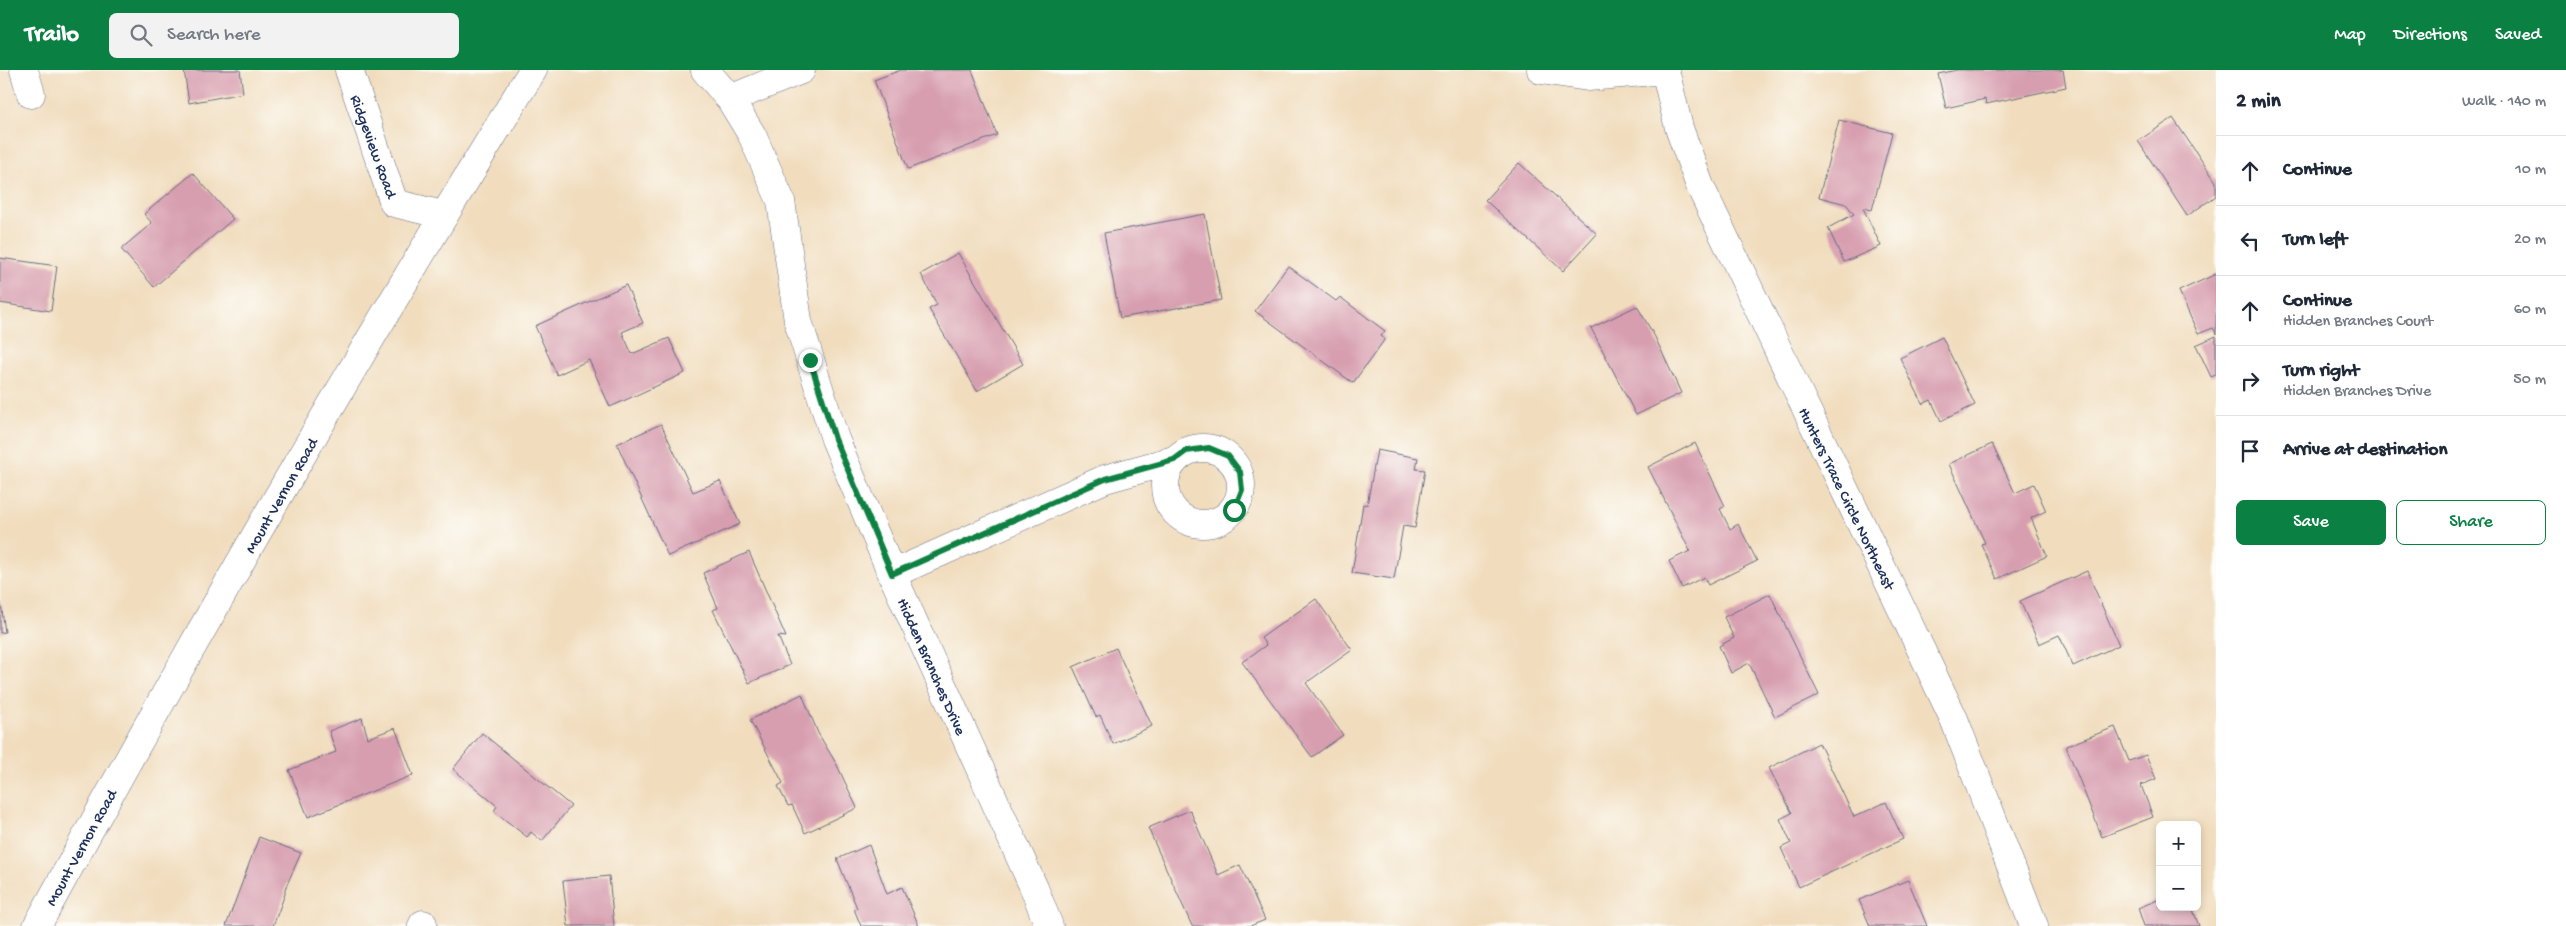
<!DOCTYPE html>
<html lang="en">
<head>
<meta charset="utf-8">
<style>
  body { margin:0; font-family:"Gochi Hand",sans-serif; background:#f2f2f3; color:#1f2937 }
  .controls { position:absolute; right:15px; bottom:15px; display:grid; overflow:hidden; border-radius:8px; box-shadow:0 2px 8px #0003 }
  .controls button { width:45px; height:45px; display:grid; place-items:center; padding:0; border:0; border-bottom:1px solid #e0e1e3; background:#fff; color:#1f2937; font:25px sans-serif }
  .stop { position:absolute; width:15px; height:15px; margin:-11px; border:4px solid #0b8043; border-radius:50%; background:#fff }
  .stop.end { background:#0b8043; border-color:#fff; box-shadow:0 1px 5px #0008 }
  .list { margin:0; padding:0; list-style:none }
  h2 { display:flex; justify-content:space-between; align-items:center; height:65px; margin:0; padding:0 20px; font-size:21px }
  h2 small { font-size:16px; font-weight:400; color:#747a83 }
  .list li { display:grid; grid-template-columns:32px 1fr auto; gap:15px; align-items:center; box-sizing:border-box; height:70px; padding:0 20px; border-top:1px solid #e0e1e3 }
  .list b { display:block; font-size:19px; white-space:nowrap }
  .list p { margin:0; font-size:16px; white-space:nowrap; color:#747a83 }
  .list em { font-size:16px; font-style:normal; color:#747a83 }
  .actions { display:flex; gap:10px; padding:15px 20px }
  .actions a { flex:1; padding:11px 0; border:1px solid #0b8043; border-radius:8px; text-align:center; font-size:18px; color:#0b8043 }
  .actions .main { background:#0b8043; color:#fff }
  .icon { flex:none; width:28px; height:28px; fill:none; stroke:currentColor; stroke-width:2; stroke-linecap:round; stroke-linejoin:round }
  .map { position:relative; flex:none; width:2216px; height:856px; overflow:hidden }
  header { display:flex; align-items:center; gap:30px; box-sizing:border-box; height:70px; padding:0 25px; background:#0b8043; color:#fff }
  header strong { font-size:24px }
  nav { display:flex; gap:28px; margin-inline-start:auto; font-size:18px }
  .search { width:350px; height:45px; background:#f2f2f3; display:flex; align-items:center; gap:12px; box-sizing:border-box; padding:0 18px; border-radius:8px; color:#747a83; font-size:19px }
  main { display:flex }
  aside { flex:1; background:#fff }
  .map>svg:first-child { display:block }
  .building { fill:#d79eaf }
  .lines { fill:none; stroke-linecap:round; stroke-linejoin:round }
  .minor-casing { stroke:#666c80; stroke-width:29 }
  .minor { stroke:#fff; stroke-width:28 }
  .route { stroke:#0b8043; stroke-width:6 }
  .labels { text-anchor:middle; stroke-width:4; stroke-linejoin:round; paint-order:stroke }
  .street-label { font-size:16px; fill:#1b2f5e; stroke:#fdfcf7 }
</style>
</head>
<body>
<header>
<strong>Trailo</strong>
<div class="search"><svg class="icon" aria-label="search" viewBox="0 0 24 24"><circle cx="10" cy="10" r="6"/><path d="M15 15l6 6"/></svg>Search here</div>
<nav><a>Map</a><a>Directions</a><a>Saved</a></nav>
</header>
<main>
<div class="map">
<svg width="2216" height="856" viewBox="0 0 2216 856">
  <rect width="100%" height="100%" fill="#fdfcf7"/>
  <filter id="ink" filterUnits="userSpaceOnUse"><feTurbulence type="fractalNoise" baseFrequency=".02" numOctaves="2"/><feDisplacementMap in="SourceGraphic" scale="10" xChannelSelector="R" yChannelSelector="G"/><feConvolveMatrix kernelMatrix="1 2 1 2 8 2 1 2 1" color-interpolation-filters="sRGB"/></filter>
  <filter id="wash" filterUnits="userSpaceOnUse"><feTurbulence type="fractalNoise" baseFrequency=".0096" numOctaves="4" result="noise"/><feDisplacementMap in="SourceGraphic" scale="20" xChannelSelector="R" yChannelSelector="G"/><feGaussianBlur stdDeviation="1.12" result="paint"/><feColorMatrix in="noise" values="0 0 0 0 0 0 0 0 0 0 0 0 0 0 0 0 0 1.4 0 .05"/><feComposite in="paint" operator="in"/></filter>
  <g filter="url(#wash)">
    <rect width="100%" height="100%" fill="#f1ddbe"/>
    <g id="blocks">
      <path class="building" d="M184 0H240L243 23 189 33Z
        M901 0H972L997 65 908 99 874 10Z
        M1957 0H2063L2066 17 1986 34 1985 29 1946 38 1938 4Z
        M2173 48 2216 112V126L2187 146 2138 71Z
        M1839 50 1892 63 1872 140 1863 138 1881 176 1844 192 1828 158 1854 144 1846 134 1819 127Z
        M1519 93 1597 164 1563 201 1485 130Z
        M193 103 233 149 154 217 121 179 152 153 144 144Z
        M1205 144 1221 230 1120 248 1104 163Z
        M958 183 1023 294 977 321 929 239 937 235 921 204Z
        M0 188 57 196 51 241 0 233Z
        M1288 196 1336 231 1340 227 1385 261 1381 266 1385 269 1353 313 1255 241Z
        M2216 204V264L2213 258 2198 264 2179 221Z
        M626 215 643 253 622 262 632 284 669 268 685 303 610 337 589 290 557 305 535 256Z
        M1637 236 1655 267 1681 323 1636 345 1591 258Z
        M2216 266V305L2211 307 2196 275Z
        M1942 267 1975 335 1941 351 1931 330 1923 334 1900 288Z
        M661 354 693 422 720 411 740 454 668 486 617 374Z
        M1695 373 1725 436 1720 439 1730 459 1738 454 1757 491 1708 515 1704 507 1682 518 1669 491 1690 481 1648 397Z
        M1992 374 2015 423 2034 414 2046 441 2031 448 2047 486 1997 509 1981 474 1985 473 1949 394Z
        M1377 380 1418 388 1416 399 1425 400 1415 458 1403 456 1394 509 1352 503 1363 434 1367 435Z
        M749 482 786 567 778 566 790 595 749 613 713 540 718 538 703 503Z
        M2087 501 2119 575 2073 596 2059 565 2039 574 2020 531Z
        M1770 524 1819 625 1775 647 1749 593 1731 603 1719 576 1734 568 1724 547Z
        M1316 529 1352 580 1306 613 1343 665 1312 687 1242 592 1266 575 1261 568Z
        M1 533 5 562 0 563V534Z
        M1116 578 1152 656 1113 674 1100 645 1096 647 1073 597Z
        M802 624 818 663 837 695 857 738 805 763 792 735 788 736 778 716 783 713 750 650Z
        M362 648 368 668 395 658 413 705 308 747 289 700 336 682 329 661Z
        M2115 657 2129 691 2146 685 2156 709 2141 715 2153 747 2102 767 2066 676Z
        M482 663 571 736 542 771 531 762 527 767 494 741 497 736 453 699Z
        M1819 673 1854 747 1886 732 1903 769 1799 817 1781 778 1791 773 1780 749 1792 743 1769 698Z
        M1190 740 1218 805 1240 795 1265 850 1250 856H1192L1148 758Z
        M259 767 301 783 285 819V824L273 856H226Z
        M869 775 887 824 902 817 919 856H861L854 839 857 838 837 789Z
        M609 806 614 856H568L563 811Z
        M1908 810 1927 856H1870L1859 830Z
        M2160 829V837H2192L2199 856H2144L2138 838Z"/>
    </g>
  </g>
  <g filter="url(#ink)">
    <use href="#blocks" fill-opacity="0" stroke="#666c80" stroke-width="1"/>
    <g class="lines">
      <g class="minor-casing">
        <path id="minor" d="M24 0 31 24
          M349 0 394 133 443 145
          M705 0 730 29 752 65 781 131 798 251 835 369 892 504 1034 818 1049 856
          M1541 0 1588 7 1665 0
          M1665 0 1679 58 1700 116 1954 649 2034 856
          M730 29 801 0
          M1165 416a38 38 0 1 1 76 0a38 38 0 1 1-76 0Z
          M892 504 1105 409 1174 390
          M37 856C195 566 360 280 533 0
          M422 856 423 854"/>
      </g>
      <use href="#minor" class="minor"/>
    </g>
  </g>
  <g class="lines" filter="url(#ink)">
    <path class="route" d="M810 290 835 369 892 504 1105 409 1174 390 1186 381 1209 378 1228 386 1240 402 1242 420 1234 440"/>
  </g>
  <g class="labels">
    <g class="street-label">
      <text transform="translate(375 76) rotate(70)" y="6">Ridgeview Road</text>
      <text transform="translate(280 425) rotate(-60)" y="6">Mount Vernon Road</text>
      <text transform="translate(1848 428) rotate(64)" y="6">Hunters Trace Circle Northeast</text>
      <text transform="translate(933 596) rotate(66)" y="6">Hidden Branches Drive</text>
      <text transform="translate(80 777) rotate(-61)" y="6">Mount Vernon Road</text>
    </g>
  </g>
</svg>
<div class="controls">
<button>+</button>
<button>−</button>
</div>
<div class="stop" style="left:1234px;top:440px"></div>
<div class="stop end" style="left:810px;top:290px"></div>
</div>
<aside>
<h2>2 min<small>Walk · 140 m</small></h2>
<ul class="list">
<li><svg class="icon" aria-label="ahead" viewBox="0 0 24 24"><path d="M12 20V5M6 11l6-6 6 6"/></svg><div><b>Continue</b></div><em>10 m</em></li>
<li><svg class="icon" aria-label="left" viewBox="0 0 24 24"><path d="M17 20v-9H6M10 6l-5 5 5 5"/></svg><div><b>Turn left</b></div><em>20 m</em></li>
<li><svg class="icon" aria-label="ahead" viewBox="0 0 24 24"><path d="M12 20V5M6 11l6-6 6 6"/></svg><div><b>Continue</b><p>Hidden Branches Court</p></div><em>60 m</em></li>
<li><svg class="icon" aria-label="right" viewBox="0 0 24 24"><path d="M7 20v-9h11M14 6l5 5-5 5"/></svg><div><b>Turn right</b><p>Hidden Branches Drive</p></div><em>50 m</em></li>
<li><svg class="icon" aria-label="arrive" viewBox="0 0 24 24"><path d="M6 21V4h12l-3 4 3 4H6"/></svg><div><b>Arrive at destination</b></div></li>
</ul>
<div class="actions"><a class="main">Save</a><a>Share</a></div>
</aside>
</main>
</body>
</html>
